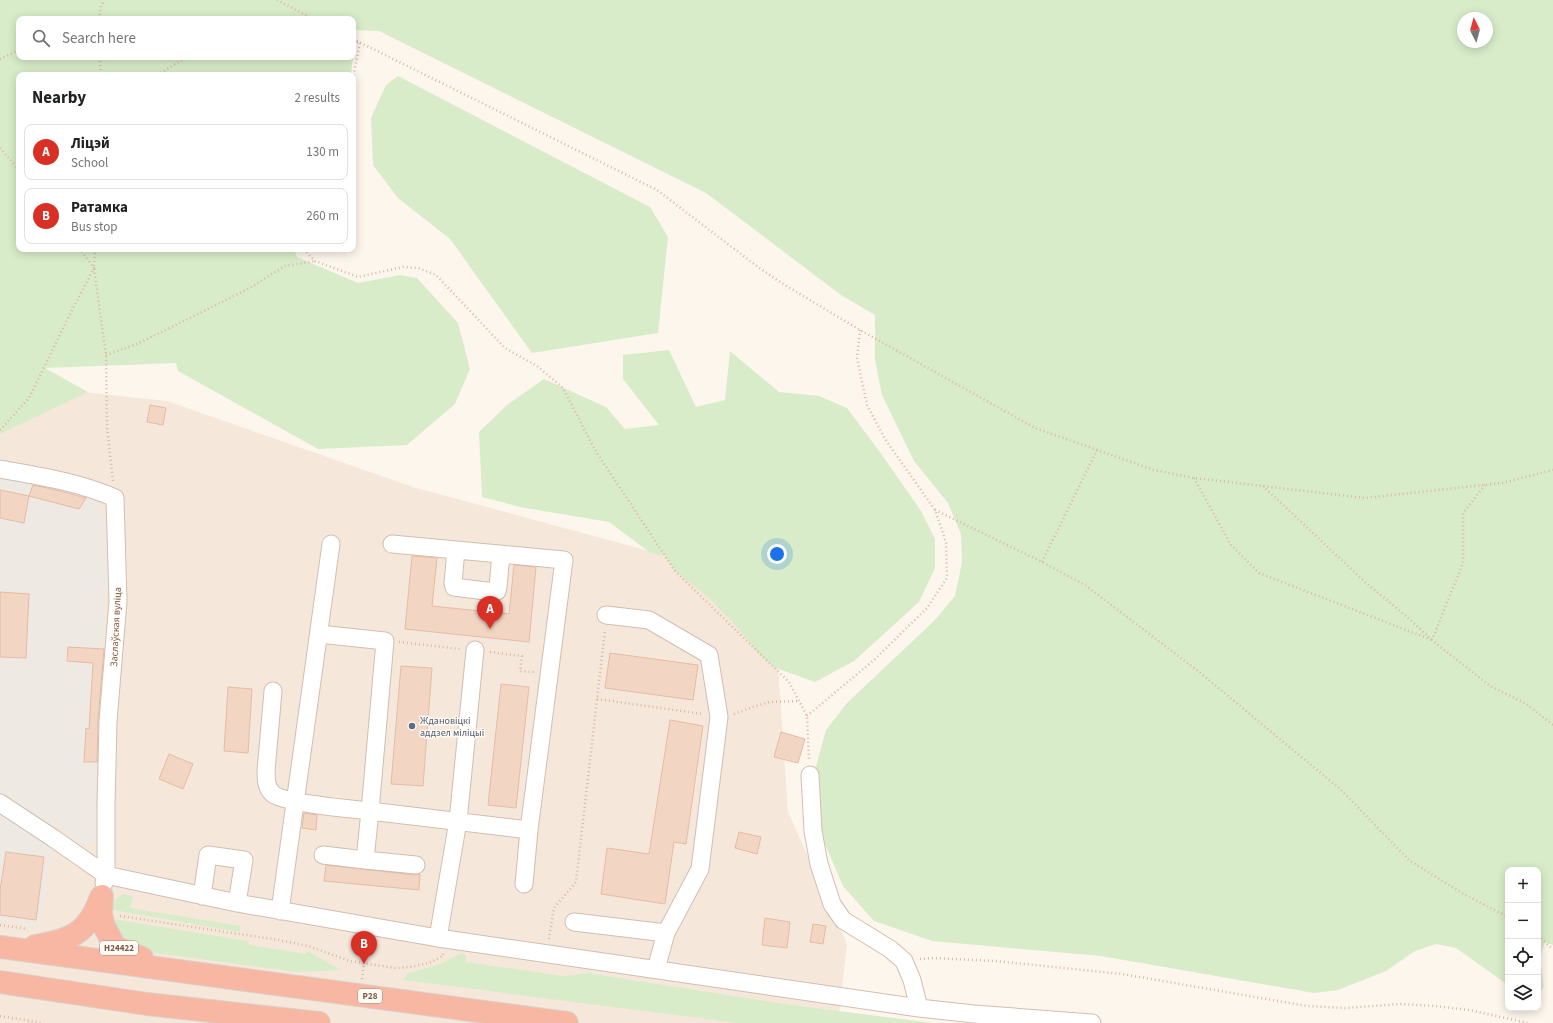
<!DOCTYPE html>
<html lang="en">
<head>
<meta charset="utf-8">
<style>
  body { margin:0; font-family:"Source Sans 3",sans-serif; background:#f6f6f6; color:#202124 }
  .controls { position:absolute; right:12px; bottom:12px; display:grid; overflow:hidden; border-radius:8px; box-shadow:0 2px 10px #0003 }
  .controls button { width:36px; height:36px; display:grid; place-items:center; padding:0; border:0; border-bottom:1px solid #e0e0e0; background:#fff; color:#202124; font:20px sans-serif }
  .compass { position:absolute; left:1457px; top:12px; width:36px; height:36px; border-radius:50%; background:#fff; box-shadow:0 2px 10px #0003; rotate:354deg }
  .you { position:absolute; left:777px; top:554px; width:14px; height:14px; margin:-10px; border:3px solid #fff; border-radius:50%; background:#1a73e8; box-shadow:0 0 0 6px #1a73e833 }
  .badge { display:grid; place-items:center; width:26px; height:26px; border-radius:50%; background:#d93025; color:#fff; font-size:13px; font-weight:700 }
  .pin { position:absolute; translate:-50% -33px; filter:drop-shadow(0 1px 2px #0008) }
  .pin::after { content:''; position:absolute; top:21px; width:14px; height:12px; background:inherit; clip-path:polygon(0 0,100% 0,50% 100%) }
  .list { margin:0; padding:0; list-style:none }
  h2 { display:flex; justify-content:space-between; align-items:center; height:52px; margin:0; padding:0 16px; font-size:17px }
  h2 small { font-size:13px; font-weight:400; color:#757577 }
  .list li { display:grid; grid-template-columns:26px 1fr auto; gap:12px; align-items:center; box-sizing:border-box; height:56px; margin:0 8px 8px; padding:0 8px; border:1px solid #e0e0e0; border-radius:8px }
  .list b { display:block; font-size:15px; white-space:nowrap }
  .list p { margin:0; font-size:13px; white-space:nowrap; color:#757577 }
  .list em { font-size:13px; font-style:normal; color:#757577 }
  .icon { flex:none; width:22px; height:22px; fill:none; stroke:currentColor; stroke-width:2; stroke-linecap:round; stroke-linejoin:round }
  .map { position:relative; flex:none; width:1553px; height:1023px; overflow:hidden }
  .search { position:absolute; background:#fff; box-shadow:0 2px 10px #0003; left:16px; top:16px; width:340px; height:44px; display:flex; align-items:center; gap:10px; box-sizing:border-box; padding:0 14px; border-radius:8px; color:#757577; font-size:15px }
  .panel { position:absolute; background:#fff; box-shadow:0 2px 10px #0003; left:16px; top:72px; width:340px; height:180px; border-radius:8px }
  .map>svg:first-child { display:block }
  .residential { fill:#f5e8da }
  .industrial { fill:#efe9e4 }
  .green { fill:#d8ecc9; fill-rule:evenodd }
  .building { fill:#f3d5c3; stroke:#e6bba3 }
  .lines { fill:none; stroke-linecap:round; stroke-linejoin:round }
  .minor-casing { stroke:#d1beb0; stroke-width:19 }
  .highway-casing { stroke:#dad1cd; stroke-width:24 }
  .path { stroke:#d9b8a5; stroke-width:2.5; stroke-dasharray:1 3; stroke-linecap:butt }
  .minor { stroke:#fff; stroke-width:17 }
  .highway { stroke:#f7b7a3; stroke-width:22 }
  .service-dot { fill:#5c6f8a; stroke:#fffaf3; stroke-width:1.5 }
  .labels { text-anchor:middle; stroke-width:3; stroke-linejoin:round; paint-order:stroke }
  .shield { fill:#fffaf3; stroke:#a28b7f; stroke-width:1 }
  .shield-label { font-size:9px; font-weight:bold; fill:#7a5c4d }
  .street-label { font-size:10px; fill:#7a5c4d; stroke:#fffaf3 }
  .service-label { font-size:10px; fill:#4e5e75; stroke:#fffaf3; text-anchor:start }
</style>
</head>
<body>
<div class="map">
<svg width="1553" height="1023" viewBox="0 0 1553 1023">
  <rect width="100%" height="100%" fill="#fdf6ec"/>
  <path class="residential" d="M0 383 167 401 413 487 664 555 773 592 788 812 847 944 838 1023H0Z"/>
  <path class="industrial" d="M0 479H34L99 498 97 511 110 522 103 649H108L102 763 95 842 82 845 55 825 40 926 0 920Z"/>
  <path class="green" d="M0 0H1553V945L1545 942 1540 959 1544 987 1538 995V870H1508V985L1456 948 1436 944 1415 951 1386 971 1338 990 1314 993 1101 956 932 941 874 921 843 886 822 837 815 770 826 730 847 703 935 620 955 596 962 562 961 534 948 503 914 461 882 395 875 360V315L841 295 706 193 379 31 353 30V19H19V57H353V46L354 47 351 75H19V249H294L297 257 358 283 400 275 417 278 458 323 470 369 455 404 407 445 318 449 178 371 176 363 45 368 88 392 0 434ZM1463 18H1487V42H1463Z
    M398 76 650 207 668 237 658 333 532 353 450 239 398 198 373 165 371 118 386 85Z
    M669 350 696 407 725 400 730 351 779 392 819 396 847 408 882 455 921 511 935 539V568L919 602 854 661 815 682 776 668 758 654 739 629 708 597 675 571 664 555 652 554 609 522 520 507 482 497 479 432 507 405 544 379 606 407 625 429 659 425 623 379V355Z
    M123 894 133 896 130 908 241 926 239 932 108 909V906Z
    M106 918 248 941 249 945 305 954 308 951 341 970 297 972 132 950Z
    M462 953 466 956V962L563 976 587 973 792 1005 933 1023H738L404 980 407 974 440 964Z"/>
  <path class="building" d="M150 405 166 408 163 425 147 422Z
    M33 485 56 490 86 498 79 509 29 496Z
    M0 490 29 496 24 523 0 518Z
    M412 556 437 558 432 606 509 614 514 565 536 567 529 642 405 629Z
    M0 592 29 594 26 658 0 657Z
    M68 647 104 649 98 720 97 762H84L86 728 89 729 93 663 67 661Z
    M610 653 698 665 693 700 605 688Z
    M401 666 432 668 423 786 391 784Z
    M501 684 529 687 516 808 488 805Z
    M228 687 252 689 248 753 224 751Z
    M670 720 703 726 686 844 674 842 665 904 601 894 607 848 649 854Z
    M781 732 805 739 798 763 774 757Z
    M169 754 193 764 183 789 159 779Z
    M304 813 317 815 316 830 302 828Z
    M739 832 761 837 757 854 735 848Z
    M6 852 44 857 36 920 0 915V890Z
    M326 865 415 875 420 874 419 890 324 881Z
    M765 918 790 922 787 948 762 945Z
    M813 924 826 926 823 944 810 942Z"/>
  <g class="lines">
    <g class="minor-casing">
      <path id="minor" d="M0 469C39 476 79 482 115 498L118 601 108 721 106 805V875L104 883
        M456 550 453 583 454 587 494 592 497 591 498 587 501 554
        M606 615 649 620 709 655 719 717 700 869 666 933 656 969
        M319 634 385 641 370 811 529 830 564 560 392 544
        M273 691 266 771C266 779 266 788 273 794 284 803 352 809 370 811L365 860 416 865
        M810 775 813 831 819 864 832 904 843 920 890 949 904 961 912 980 919 1008
        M0 803 53 838 106 875 237 903 438 938 919 1008 974 1014 1092 1023
        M323 855 365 860
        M524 884 529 830
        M202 896 208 855 244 860 237 903
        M280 911 331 544
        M574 922 666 933
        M438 938 458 821 475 650"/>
    </g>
    <g class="highway-casing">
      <path id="highway" d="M102 896 101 913 103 924 115 947 142 958
        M35 946C72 940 88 933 101 897
        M0 947 567 1023
        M0 982 147 1004 319 1023"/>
    </g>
    <path class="path" d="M277 0 313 19
      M99 19 101 6 104 0
      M353 39 657 190 758 267 780 282 860 330 1035 428 1154 470 1194 478 1365 498 1502 483 1553 470
      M353 42H360L353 78
      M100 57 101 75
      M0 59 19 50
      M157 75 187 57
      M0 148 19 170
      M95 249 94 268 106 355 107 427 113 481
      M304 249 315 261 358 277 403 267 418 268 436 275 505 348 537 366 563 388 595 450 675 571 789 682 807 716 809 761
      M106 355 137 344 196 315 248 289 285 266 315 261
      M0 430 29 398 70 314 94 268 80 249
      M1194 478 1231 545 1259 573 1432 640
      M1485 485 1463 513V563L1432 640 1490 686 1525 703 1553 725
      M1263 486 1365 582 1399 610 1430 638
      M935 510 1042 562 1085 585 1198 671 1340 789 1410 861 1462 893 1508 917
      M1042 562 1097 450
      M399 642 460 649
      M490 652 522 656 520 671 534 672
      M597 699 703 714
      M734 714 756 706 770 702 799 701
      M807 716 874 660 927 608 947 578 946 542 935 510 885 439 867 405 857 358 860 330
      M120 916 279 940 308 946 350 961 395 968 409 967 429 963 443 956V953
      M0 925 28 929
      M1538 936 1553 949
      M549 939 554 908 576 882 605 630
      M920 959 934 958 995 961 1122 974 1307 1006 1345 1008 1401 1004 1435 1006 1469 1010 1528 1023
      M362 979 364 964
      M0 1016 43 1023"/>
    <use href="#minor" class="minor"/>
    <use href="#highway" class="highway"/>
  </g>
  <circle class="service-dot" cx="412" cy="726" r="4"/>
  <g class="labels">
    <g class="shield">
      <rect x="100" y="941" width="38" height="14" rx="3"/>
      <rect x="358" y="989" width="24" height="14" rx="3"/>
    </g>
    <g class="shield-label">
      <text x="119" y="951">Н24422</text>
      <text x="370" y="999">Р28</text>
    </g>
    <g class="street-label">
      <text transform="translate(115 627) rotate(-87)" y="4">Заслаўская вуліца</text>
    </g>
    <g class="service-label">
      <text x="420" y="724">Ждановіцкі<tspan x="420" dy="12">аддзел міліцыі</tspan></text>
    </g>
  </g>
</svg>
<div class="controls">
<button>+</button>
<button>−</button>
<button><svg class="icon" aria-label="locate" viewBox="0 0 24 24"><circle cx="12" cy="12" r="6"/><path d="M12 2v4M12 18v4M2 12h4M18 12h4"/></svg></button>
<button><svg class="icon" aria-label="layers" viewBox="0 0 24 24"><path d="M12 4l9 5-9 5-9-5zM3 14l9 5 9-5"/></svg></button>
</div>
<svg class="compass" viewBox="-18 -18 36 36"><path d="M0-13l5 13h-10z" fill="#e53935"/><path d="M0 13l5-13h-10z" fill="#757577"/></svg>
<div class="you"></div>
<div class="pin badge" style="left:490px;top:629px">A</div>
<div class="pin badge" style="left:364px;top:964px">B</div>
<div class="search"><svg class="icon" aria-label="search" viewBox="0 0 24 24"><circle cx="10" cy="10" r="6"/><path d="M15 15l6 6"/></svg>Search here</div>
<section class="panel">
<h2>Nearby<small>2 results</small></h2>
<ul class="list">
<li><span class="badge">A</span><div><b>Ліцэй</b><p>School</p></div><em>130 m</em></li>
<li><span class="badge">B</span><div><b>Ратамка</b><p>Bus stop</p></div><em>260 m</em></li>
</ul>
</section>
</div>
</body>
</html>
